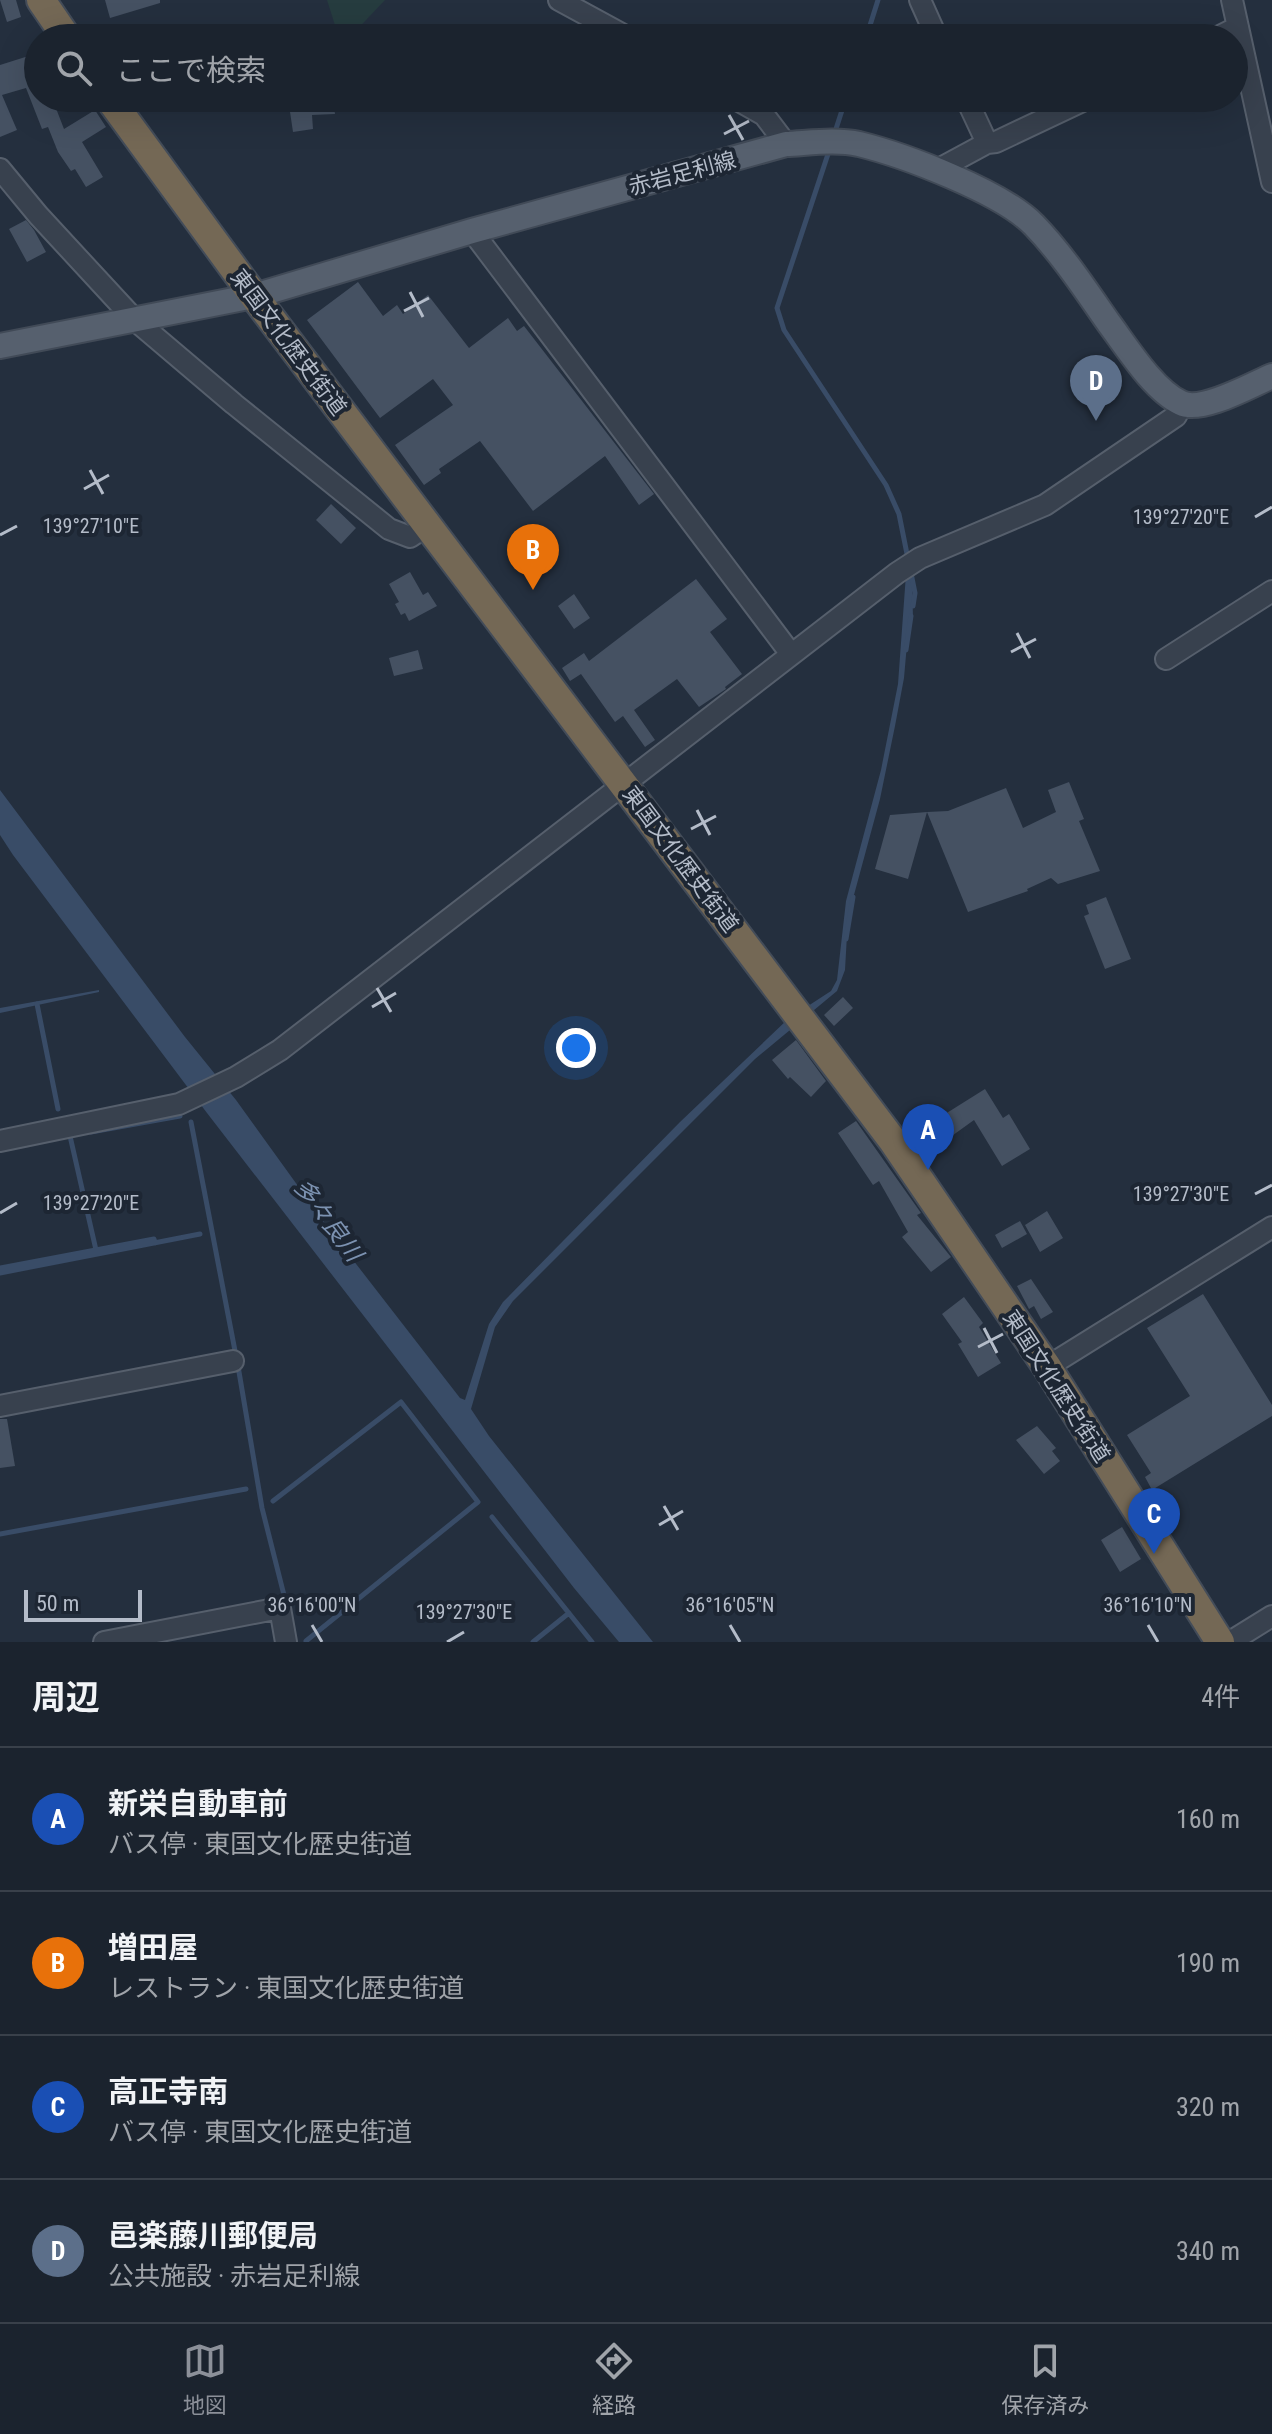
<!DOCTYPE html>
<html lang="ja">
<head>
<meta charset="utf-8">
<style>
  body { margin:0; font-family:"Roboto Condensed","Noto Sans JP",sans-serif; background:#242b36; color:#f1f3f6 }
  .scale { position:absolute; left:24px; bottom:20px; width:118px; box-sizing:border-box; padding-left:8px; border:4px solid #b4bcc9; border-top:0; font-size:22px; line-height:28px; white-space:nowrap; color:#b4bcc9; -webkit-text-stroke:6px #1d2633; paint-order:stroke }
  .you { position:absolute; left:576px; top:1048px; width:28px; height:28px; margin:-20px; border:6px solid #fff; border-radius:50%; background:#1a73e8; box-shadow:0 0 0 12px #1a73e833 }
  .badge { display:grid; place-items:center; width:52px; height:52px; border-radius:50%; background:#8c9099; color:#fff; font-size:26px; font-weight:700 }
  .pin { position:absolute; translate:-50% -66px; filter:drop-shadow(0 2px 4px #0008) }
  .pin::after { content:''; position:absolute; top:42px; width:28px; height:24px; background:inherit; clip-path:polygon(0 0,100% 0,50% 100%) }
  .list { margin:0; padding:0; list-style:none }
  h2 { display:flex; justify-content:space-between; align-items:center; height:104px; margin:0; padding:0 32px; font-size:34px }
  h2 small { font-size:26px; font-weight:400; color:#a0a4aa }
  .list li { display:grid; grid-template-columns:52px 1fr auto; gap:24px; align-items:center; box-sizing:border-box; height:144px; padding:0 32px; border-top:2px solid #39404a }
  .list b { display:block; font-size:30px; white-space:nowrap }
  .list p { margin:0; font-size:26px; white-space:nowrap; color:#a0a4aa }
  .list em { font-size:26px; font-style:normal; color:#a0a4aa }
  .icon { flex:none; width:44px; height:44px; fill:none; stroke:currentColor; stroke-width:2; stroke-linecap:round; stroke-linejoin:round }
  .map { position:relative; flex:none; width:1272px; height:1642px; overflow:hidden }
  .search { position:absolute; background:#1b232e; box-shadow:0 8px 32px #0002; left:24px; right:24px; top:24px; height:88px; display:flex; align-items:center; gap:20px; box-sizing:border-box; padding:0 28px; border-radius:44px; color:#a0a4aa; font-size:30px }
  .sheet { height:680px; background:#1b232e }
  nav { display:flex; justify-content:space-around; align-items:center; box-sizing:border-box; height:112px; border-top:2px solid #39404a; background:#1b232e; font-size:22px; color:#a0a4aa }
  nav a { display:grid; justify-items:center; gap:4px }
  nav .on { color:#8c9099 }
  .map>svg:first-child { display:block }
  .green { fill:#263c3f }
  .water { fill:#394c67 }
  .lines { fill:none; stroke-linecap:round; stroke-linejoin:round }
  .stream { stroke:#394c67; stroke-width:5 }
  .building { fill:#455162 }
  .minor-casing { stroke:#565f6c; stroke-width:24 }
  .major-casing { stroke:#414a57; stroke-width:28 }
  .highway-casing { stroke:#434c59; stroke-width:32 }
  .minor { stroke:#38414e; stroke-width:20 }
  .major { stroke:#56606e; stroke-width:24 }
  .highway { stroke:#746855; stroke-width:28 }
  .ticks { fill:none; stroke:#b4bcc9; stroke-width:3 }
  .labels { text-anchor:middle; stroke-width:8; stroke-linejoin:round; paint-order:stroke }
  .street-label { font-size:22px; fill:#b4bcc9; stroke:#1d2633 }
  .water-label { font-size:24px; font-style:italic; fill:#7c92b1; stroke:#1d2633 }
  .ticks-label { font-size:20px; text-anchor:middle; fill:#b4bcc9; stroke:#1d2633; stroke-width:8; stroke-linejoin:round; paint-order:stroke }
</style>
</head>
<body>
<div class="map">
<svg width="1272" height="1642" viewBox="0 0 1272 1642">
  <rect width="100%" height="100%" fill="#242f3e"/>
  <path class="green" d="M327 0H385L349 38H339Z"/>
  <path class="water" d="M912 570 913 620 909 621 904 678 895 726 880 799 848 917 845 970 837 991 755 1059 513 1301 495 1327 471 1409 489 1436 653 1642H619L574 1588 207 1113 13 855 0 835V790L185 1037 236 1100 329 1229 460 1398 465 1400 489 1324 503 1302 680 1122 788 1019 831 991 837 980 846 901 881 770 898 684 906 574Z
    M99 990V992L0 1013V1008Z"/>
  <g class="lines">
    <path class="stream" d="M866 38 878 0
      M834 135 846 98
      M830 148 777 308 784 330 886 485 899 514 908 559
      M911 573 915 593 913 606
      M906 650 911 616
      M846 939 853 897
      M37 1004 58 1109
      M191 1122 236 1356
      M91 1132 180 1116
      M70 1136 96 1250
      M0 1268 154 1239 155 1243
      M0 1273 200 1234
      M238 1366 262 1508 287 1607
      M273 1501 401 1402 478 1502 306 1641
      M492 1517 592 1642
      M0 1534 246 1489
      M533 1642 569 1613"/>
  </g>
  <path class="building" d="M0 0H16L21 17 7 22Z
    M105 0H160V3L110 18Z
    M38 53V98H52L64 129 95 110 106 127 82 142 103 177 86 187 75 169 71 171 58 152 48 127 42 129 26 88 2 95 17 130 0 137V65Z
    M333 100 335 114 312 115 313 129 293 132 289 105Z
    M26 220 34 230 46 252 27 262 9 229Z
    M358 282 383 316 397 305 403 314 428 295 469 348 508 318 517 331 524 326 654 494 639 505 605 456 533 511 480 441 439 469 441 473 424 485 395 445 453 405 433 379 380 418 307 320Z
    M331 504 356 528 341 544 316 520Z
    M410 572 423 595 428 592 437 606 409 621 405 613 401 615 395 604 399 602 389 584Z
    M696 579 727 619 710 632 742 674 725 687 726 689 699 707 677 679 634 710 655 740 645 747 623 716 615 722 581 674 570 681 562 668 584 653 589 661Z
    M574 594 590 618 574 629 558 606Z
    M418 650 423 669 394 676 389 658Z
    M1069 782 1084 819 1079 821 1100 871 1058 884 1051 878 1027 889 1028 891 968 912 927 812 948 811 1006 788 1023 828 1056 812 1048 790Z
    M927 812 908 879 875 869 890 815Z
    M1106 897 1131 959 1105 969 1084 916 1089 914 1086 905Z
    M843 997 853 1008 834 1026 824 1015Z
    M796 1040 826 1081 811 1097 790 1077 788 1079 772 1060Z
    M985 1089 1003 1118 1009 1114 1030 1149 1002 1166 974 1120 931 1151 918 1131Z
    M856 1121 921 1213 917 1215 951 1257 931 1272 902 1237 908 1232 879 1181 873 1185 838 1133Z
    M1047 1211 1063 1238 1040 1252 1025 1225Z
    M1020 1221 1027 1234 1002 1248 995 1235Z
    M1031 1279 1053 1312 1041 1319 1034 1306 1029 1309 1017 1286Z
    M1203 1294 1272 1405V1416L1152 1490 1145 1477 1151 1473 1127 1435 1190 1396 1147 1328Z
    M964 1297 983 1323 979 1327 1001 1363 978 1377 958 1344 962 1342 942 1314Z
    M0 1419H7L15 1466 0 1468Z
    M1037 1426 1056 1448 1052 1451 1060 1461 1044 1474 1016 1440Z
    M1122 1527 1141 1559 1120 1572 1101 1540Z"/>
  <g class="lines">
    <g class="minor-casing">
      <path id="minor" d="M559 0 629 38
        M920 0 937 38
        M1232 0 1272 182
        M1216 38 1238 27
        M734 98 764 115 786 144
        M966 98 987 143
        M0 169 38 215 135 320 234 404 389 529 410 537 428 525
        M937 170 987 143 996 142 1089 98
        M472 231 791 654
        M1166 659 1272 591
        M0 1141 179 1104 236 1077 280 1050 897 573 920 558 1045 505 1176 416 1182 404
        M1047 1367 1272 1227
        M0 1406 233 1361
        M104 1642 280 1608 286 1642
        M1230 1642 1272 1616"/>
    </g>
    <g class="major-casing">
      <path id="major" d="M0 346 254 296 472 231 786 144C809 143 836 139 859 144 904 155 1002 192 1034 225 1062 254 1085 289 1108 322 1126 346 1153 390 1181 403 1202 413 1251 385 1272 376"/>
    </g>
    <g class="highway-casing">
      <path id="highway" d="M41 0 67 38
        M109 98 254 296 893 1141 1047 1367 1220 1642"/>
    </g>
    <use href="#minor" class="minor"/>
    <use href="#major" class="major"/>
    <use href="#highway" class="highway"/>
  </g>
  <path class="ticks" d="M729 115 743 140M724 134 749 121M410 292 423 317M404 311 429 298M90 470 103 494M84 489 109 475M1255 517 1272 507M0 535 17 526M1017 633 1030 658M1011 652 1036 639M697 810 710 835M691 829 716 816M377 988 391 1012M372 1007 396 993M1255 1194 1272 1185M0 1213 17 1203M984 1328 997 1353M978 1347 1003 1334M664 1506 678 1530M659 1525 683 1511M312 1625 322 1642M730 1625 740 1642M1148 1625 1158 1642M447 1642 464 1632"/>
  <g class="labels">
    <g class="street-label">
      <text transform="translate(682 173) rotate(-15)" y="8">赤岩足利線</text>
      <text transform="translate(289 342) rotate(53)" y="8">東国文化歴史街道</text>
      <text transform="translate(681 859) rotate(53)" y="8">東国文化歴史街道</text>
      <text transform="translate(1057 1386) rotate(57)" y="8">東国文化歴史街道</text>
    </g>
    <g class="water-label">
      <text transform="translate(328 1220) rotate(53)" y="8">多々良川</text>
    </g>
  </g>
  <g class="ticks-label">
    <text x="1181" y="524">139°27'20"E</text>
    <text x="91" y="533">139°27'10"E</text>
    <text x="1181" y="1201">139°27'30"E</text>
    <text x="91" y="1210">139°27'20"E</text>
    <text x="312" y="1612">36°16'00"N</text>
    <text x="730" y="1612">36°16'05"N</text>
    <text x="1148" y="1612">36°16'10"N</text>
    <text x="464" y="1619">139°27'30"E</text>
  </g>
</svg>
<div class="scale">50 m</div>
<div class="you"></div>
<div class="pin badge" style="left:928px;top:1170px;background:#1a4fb4">A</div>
<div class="pin badge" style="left:533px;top:590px;background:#e8710a">B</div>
<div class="pin badge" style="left:1154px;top:1554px;background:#1a4fb4">C</div>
<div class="pin badge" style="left:1096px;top:421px;background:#5c6f8a">D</div>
<div class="search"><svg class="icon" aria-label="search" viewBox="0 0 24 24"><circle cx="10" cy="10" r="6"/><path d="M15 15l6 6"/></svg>ここで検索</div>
</div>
<section class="sheet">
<h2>周辺<small>4件</small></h2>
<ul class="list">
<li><span class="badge" style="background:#1a4fb4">A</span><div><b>新栄自動車前</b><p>バス停 · 東国文化歴史街道</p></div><em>160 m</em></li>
<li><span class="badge" style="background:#e8710a">B</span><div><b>増田屋</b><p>レストラン · 東国文化歴史街道</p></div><em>190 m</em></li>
<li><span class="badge" style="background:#1a4fb4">C</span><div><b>高正寺南</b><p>バス停 · 東国文化歴史街道</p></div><em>320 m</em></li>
<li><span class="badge" style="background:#5c6f8a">D</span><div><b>邑楽藤川郵便局</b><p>公共施設 · 赤岩足利線</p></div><em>340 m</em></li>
</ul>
</section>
<nav>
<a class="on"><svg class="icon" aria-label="map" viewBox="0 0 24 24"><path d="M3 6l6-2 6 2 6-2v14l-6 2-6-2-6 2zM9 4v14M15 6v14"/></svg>地図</a>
<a><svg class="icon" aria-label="directions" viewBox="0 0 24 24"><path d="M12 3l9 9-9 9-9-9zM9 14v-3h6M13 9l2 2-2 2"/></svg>経路</a>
<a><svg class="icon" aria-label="saved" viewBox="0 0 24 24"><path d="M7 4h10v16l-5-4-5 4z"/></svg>保存済み</a>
</nav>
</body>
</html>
